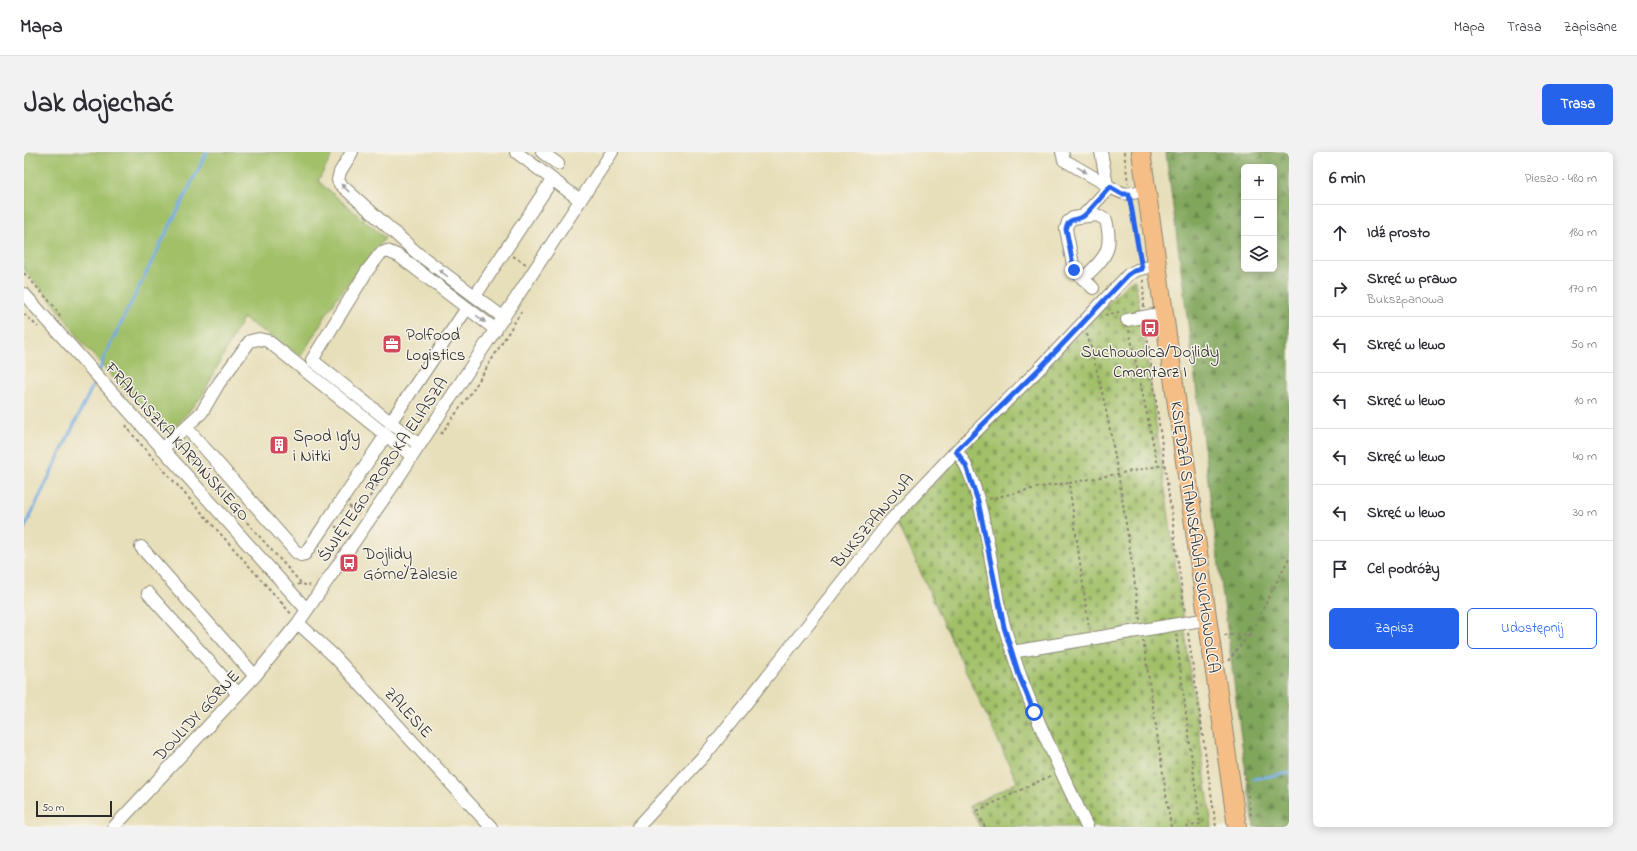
<!DOCTYPE html>
<html lang="pl">
<head>
<meta charset="utf-8">
<style>
  body { margin:0; font-family:"Indie Flower",sans-serif; background:#f2f2f3; color:#2b2b33 }
  .controls { position:absolute; right:12px; top:12px; display:grid; overflow:hidden; border-radius:6px; box-shadow:0 2px 10px #0003 }
  .controls button { width:36px; height:36px; display:grid; place-items:center; padding:0; border:0; border-bottom:1px solid #e1e1e2; background:#fff; color:#2b2b33; font:20px sans-serif }
  .scale { position:absolute; left:12px; bottom:10px; width:76px; box-sizing:border-box; padding-left:4px; border:2px solid #2b2b2b; border-top:0; font-size:11px; line-height:14px; white-space:nowrap; color:#2b2b2b; -webkit-text-stroke:3px #f7f3e8; paint-order:stroke }
  .stop { position:absolute; width:12px; height:12px; margin:-9px; border:3px solid #2563eb; border-radius:50%; background:#fff }
  .stop.end { background:#2563eb; border-color:#fff; box-shadow:0 1px 4px #0008 }
  .list { margin:0; padding:0; list-style:none }
  h2 { display:flex; justify-content:space-between; align-items:center; height:52px; margin:0; padding:0 16px; font-size:17px }
  h2 small { font-size:13px; font-weight:400; color:#7c7c81 }
  .list li { display:grid; grid-template-columns:26px 1fr auto; gap:12px; align-items:center; box-sizing:border-box; height:56px; padding:0 16px; border-top:1px solid #e1e1e2 }
  .list b { display:block; font-size:15px; white-space:nowrap }
  .list p { margin:0; font-size:13px; white-space:nowrap; color:#7c7c81 }
  .list em { font-size:13px; font-style:normal; color:#7c7c81 }
  .actions { display:flex; gap:8px; padding:12px 16px }
  .actions a { flex:1; padding:9px 0; border:1px solid #2563eb; border-radius:6px; text-align:center; font-size:14px; color:#2563eb }
  .actions .main { background:#2563eb; color:#fff }
  .icon { flex:none; width:22px; height:22px; fill:none; stroke:currentColor; stroke-width:2; stroke-linecap:round; stroke-linejoin:round }
  .map { position:relative; flex:none; width:1265px; height:675px; overflow:hidden; border-radius:6px }
  header { display:flex; align-items:center; gap:24px; box-sizing:border-box; height:56px; padding:0 20px; background:#fff; border-bottom:1px solid #e1e1e2 }
  header strong { font-size:19px }
  nav { display:flex; gap:22px; margin-inline-start:auto; font-size:14px }
  .intro { display:flex; align-items:center; justify-content:space-between; box-sizing:border-box; height:96px; padding:0 24px }
  h1 { margin:0; font-size:28px }
  .button { padding:10px 18px; border-radius:6px; background:#2563eb; color:#fff; font-size:14px; font-weight:700 }
  main { display:flex; gap:24px; padding:0 24px }
  aside { flex:1; background:#fff; border-radius:6px; box-shadow:0 2px 10px #0003 }
  .map>svg:first-child { display:block }
  .green { fill:#a1c068; stroke:#66764a }
  .forest { fill:url(#forest-firs); stroke:#566844; fill-rule:evenodd }
  .cemetery { fill:url(#cemetery-stones); stroke:#66764a }
  .lines { fill:none; stroke-linecap:round; stroke-linejoin:round }
  .stream { stroke:#73ace3; stroke-width:3 }
  .minor-casing { stroke:#898572; stroke-width:14 }
  .highway-casing { stroke:#898572; stroke-width:20 }
  .path { stroke:#898572; stroke-width:2; stroke-dasharray:3 3; stroke-linecap:butt }
  .minor { stroke:#fff; stroke-width:12 }
  .highway { stroke:#f6be87; stroke-width:18 }
  .oneway { fill:#a0a0a0 }
  .route { stroke:#2563eb; stroke-width:5 }
  .labels { text-anchor:middle; stroke-width:3; stroke-linejoin:round; paint-order:stroke }
  .poi-label { font-size:17px; fill:#2b2b2b; stroke:#f7f3e8; text-anchor:start }
  .street-label { font-size:17px; fill:#2b2b2b; stroke:#f7f3e8 }
</style>
</head>
<body>
<header>
<strong>Mapa</strong>
<nav><a>Mapa</a><a>Trasa</a><a>Zapisane</a></nav>
</header>
<div class="intro"><h1>Jak dojechać</h1><a class="button">Trasa</a></div>
<main>
<div class="map">
<svg width="1265" height="675" viewBox="0 0 1265 675">
  <defs>
    <pattern id="forest-firs" width="22" height="20" patternUnits="userSpaceOnUse"><rect width="22" height="20" fill="#80a65c"/><path d="M5 1l3.5 6h-7zM16 11l3.5 6h-7z" fill="#69874c"/></pattern>
    <pattern id="cemetery-stones" width="16" height="16" patternUnits="userSpaceOnUse"><rect width="16" height="16" fill="#a1c068"/><path d="M2 7V4a2 2 0 0 1 4 0v3zM10 15v-3a2 2 0 0 1 4 0v3z" fill="#839c56"/></pattern>
  </defs>
  <rect width="100%" height="100%" fill="#f7f3e8"/>
  <filter id="ink" filterUnits="userSpaceOnUse"><feTurbulence type="fractalNoise" baseFrequency=".025" numOctaves="2"/><feDisplacementMap in="SourceGraphic" scale="8" xChannelSelector="R" yChannelSelector="G"/><feConvolveMatrix kernelMatrix="1 2 1 2 8 2 1 2 1" color-interpolation-filters="sRGB"/></filter>
  <filter id="wash" filterUnits="userSpaceOnUse"><feTurbulence type="fractalNoise" baseFrequency=".012" numOctaves="4" result="noise"/><feDisplacementMap in="SourceGraphic" scale="16" xChannelSelector="R" yChannelSelector="G"/><feGaussianBlur stdDeviation="0.9" result="paint"/><feColorMatrix in="noise" values="0 0 0 0 0 0 0 0 0 0 0 0 0 0 0 0 0 1.4 0 .05"/><feComposite in="paint" operator="in"/></filter>
  <g filter="url(#wash)">
    <rect width="100%" height="100%" fill="#e7dfba"/>
    <path class="green" d="M0 0H310L294 29 361 86 312 147 277 204 219 166 178 244 147 280 127 260 101 239 60 193 32 154 0 117Z"/>
    <path class="forest" d="M1142 0H1265V675H1230L1218 593ZM1220 15H1250V117H1220Z"/>
    <path class="cemetery" d="M1111 128 1116 158 1112 159 1114 171H1118L1188 675H956L946 654 993 630 873 369 1106 129Z"/>
    <g class="lines">
      <path class="stream" d="M75 220 80 205 183 0
        M0 377 72 227
        M1229 627 1265 621"/>
    </g>
  </g>
  <g filter="url(#ink)">
    <g class="lines">
      <g class="minor-casing">
        <path id="minor" d="M328 0 316 20 314 28 316 32 393 101 480 166
          M492 0 556 48
          M518 0 534 12
          M1038 0 1040 8 1083 33
          M1077 0 1083 33C1101 44 1102 43 1122 38
          M1058 65 1086 35
          M1059 127C1080 106 1090 100 1082 68L1073 63 1056 65 1049 66 1044 70 1042 77 1050 118 1069 136
          M0 142 283 458
          M451 144 528 28
          M1103 168 1141 161
          M366 271 443 156
          M162 275 272 400 277 403 281 402 285 396 362 283
          M395 293 288 208 343 119 356 102 363 99 375 104 472 178
          M138 297 178 260 195 231 226 189 235 187 244 189 388 304
          M932 299C957 326 967 412 974 450 978 467 983 485 989 502 1008 562 1037 618 1063 675
          M117 395 231 524
          M124 441 214 542
          M274 471 310 504 467 675
          M988 500 1184 467
          M90 675 231 524 274 471 372 329 588 0
          M614 675 685 598 866 369 932 299 1017 215 1104 123 1113 118 1134 113"/>
      </g>
      <g class="highway-casing">
        <path id="highway" d="M1117 0 1213 675"/>
      </g>
      <path class="path" d="M1100 0 1104 31
        M1106 51 1116 108
        M489 104 502 112
        M0 121 29 153 37 166
        M1119 128 1120 155
        M0 162 14 175
        M1081 163 1095 160
        M1122 176 1161 461
        M1105 178 1134 314
        M1063 182C1090 275 1102 372 1116 468
        M117 256 130 265 142 278
        M102 273 107 281 257 450 260 447
        M392 277 404 259
        M417 282 449 238 497 160
        M155 294 277 431
        M1045 331 1140 313
        M965 347 1016 335 1045 331 1065 476
        M325 354 335 362
        M339 355 372 305
        M311 374 322 382
        M274 433 277 431 283 434 286 433
        M257 450 268 463
        M1164 481 1192 675
        M1152 482 1176 672
        M1200 483 1226 482 1265 406
        M1119 488 1147 675
        M1204 509 1226 482
        M1220 619 1227 664
        M961 675 953 659 1028 623
        M1162 675 1176 672 1177 675"/>
      <use href="#minor" class="minor"/>
      <use href="#highway" class="highway"/>
    </g>
    <defs><path id="oneway-solid" d="M-6-.8H1V-3.2L6.5 0L1 3.2V.8H-6Z"/></defs>
    <g class="oneway">
      <use href="#oneway-solid" transform="translate(1058 18) rotate(31)"/>
      <use href="#oneway-solid" transform="translate(321 36) rotate(-136)"/>
      <use href="#oneway-solid" transform="translate(419 121) rotate(-143)"/>
      <use href="#oneway-solid" transform="translate(457 167) rotate(38)"/>
    </g>
  </g>
  <g class="lines" filter="url(#ink)">
    <path class="route" d="M1010 560 995 523 980 475 954 349 942 314 932 299 1017 215 1104 123 1110 119 1118 117 1105 42H1098L1086 35C1080 41 1064 62 1058 65 1049 69 1046 65 1042 77L1050 118"/>
  </g>
  <defs>
    <g id="bus-square" transform="scale(1)"><rect x="-9" y="-9" width="18" height="18" rx="4" fill="#d1495b" stroke="#f7f3e8"/><path d="M-5-6H5V4H4V6H2V4H-2V6H-4V4H-5ZM-3.5-4V0h7V-4ZM-3.5 1.2v1.5H-2V1.2ZM2 1.2v1.5H3.5V1.2Z" fill="#fff"/></g>
    <g id="office-square" transform="scale(1)"><rect x="-9" y="-9" width="18" height="18" rx="4" fill="#d1495b" stroke="#f7f3e8"/><path d="M-6-3h4V-5.5h4V-3h4V5H-6ZM-1-4.5V-3h2v-1.5ZM-6 0V1H6V0Z" fill="#fff"/></g>
    <g id="building-square" transform="scale(1)"><rect x="-9" y="-9" width="18" height="18" rx="4" fill="#d1495b" stroke="#f7f3e8"/><path d="M-4-6H4V6H1V3H-1V6H-4ZM-2.5-4.3h1.7v1.8h-1.7ZM.8-4.3h1.7v1.8H.8ZM-2.5-1h1.7V.8h-1.7ZM.8-1h1.7V.8H.8Z" fill="#fff"/></g>
  </defs>
  <g fill-rule="evenodd">
    <use href="#bus-square" x="1126" y="176"/>
    <use href="#office-square" x="368" y="192"/>
    <use href="#building-square" x="255" y="293"/>
    <use href="#bus-square" x="325" y="411"/>
  </g>
  <g class="labels">
    <g class="poi-label">
      <text x="382" y="188">Polfood<tspan x="382" dy="20">Logistics</tspan></text>
      <text x="1126" y="205" text-anchor="middle">Suchowolca/Dojlidy<tspan x="1126" dy="20">Cmentarz I</tspan></text>
      <text x="269" y="289">Spod Igły<tspan x="269" dy="20">i Nitki</tspan></text>
      <text x="339" y="407">Dojlidy<tspan x="339" dy="20">Górne/Zalesie</tspan></text>
    </g>
    <g class="street-label">
      <text transform="translate(154 289) rotate(48)" y="6">FRANCISZKA KARPIŃSKIEGO</text>
      <text transform="translate(358 317) rotate(-56)" y="6">ŚWIĘTEGO PROROKA ELIASZA</text>
      <text transform="translate(848 368) rotate(-50)" y="6">BUKSZPANOWA</text>
      <text transform="translate(1172 385) rotate(82)" y="6">KSIĘDZA STANISŁAWA SUCHOWOLCA</text>
      <text transform="translate(385 560) rotate(47)" y="6">ZALESIE</text>
      <text transform="translate(172 563) rotate(-47)" y="6">DOJLIDY GÓRNE</text>
    </g>
  </g>
</svg>
<div class="controls">
<button>+</button>
<button>−</button>
<button><svg class="icon" aria-label="layers" viewBox="0 0 24 24"><path d="M12 4l9 5-9 5-9-5zM3 14l9 5 9-5"/></svg></button>
</div>
<div class="scale">50 m</div>
<div class="stop" style="left:1010px;top:560px"></div>
<div class="stop end" style="left:1050px;top:118px"></div>
</div>
<aside>
<h2>6 min<small>Pieszo · 480 m</small></h2>
<ul class="list">
<li><svg class="icon" aria-label="ahead" viewBox="0 0 24 24"><path d="M12 20V5M6 11l6-6 6 6"/></svg><div><b>Idź prosto</b></div><em>180 m</em></li>
<li><svg class="icon" aria-label="right" viewBox="0 0 24 24"><path d="M7 20v-9h11M14 6l5 5-5 5"/></svg><div><b>Skręć w prawo</b><p>Bukszpanowa</p></div><em>170 m</em></li>
<li><svg class="icon" aria-label="left" viewBox="0 0 24 24"><path d="M17 20v-9H6M10 6l-5 5 5 5"/></svg><div><b>Skręć w lewo</b></div><em>50 m</em></li>
<li><svg class="icon" aria-label="left" viewBox="0 0 24 24"><path d="M17 20v-9H6M10 6l-5 5 5 5"/></svg><div><b>Skręć w lewo</b></div><em>10 m</em></li>
<li><svg class="icon" aria-label="left" viewBox="0 0 24 24"><path d="M17 20v-9H6M10 6l-5 5 5 5"/></svg><div><b>Skręć w lewo</b></div><em>40 m</em></li>
<li><svg class="icon" aria-label="left" viewBox="0 0 24 24"><path d="M17 20v-9H6M10 6l-5 5 5 5"/></svg><div><b>Skręć w lewo</b></div><em>30 m</em></li>
<li><svg class="icon" aria-label="arrive" viewBox="0 0 24 24"><path d="M6 21V4h12l-3 4 3 4H6"/></svg><div><b>Cel podróży</b></div></li>
</ul>
<div class="actions"><a class="main">Zapisz</a><a>Udostępnij</a></div>
</aside>
</main>
</body>
</html>
